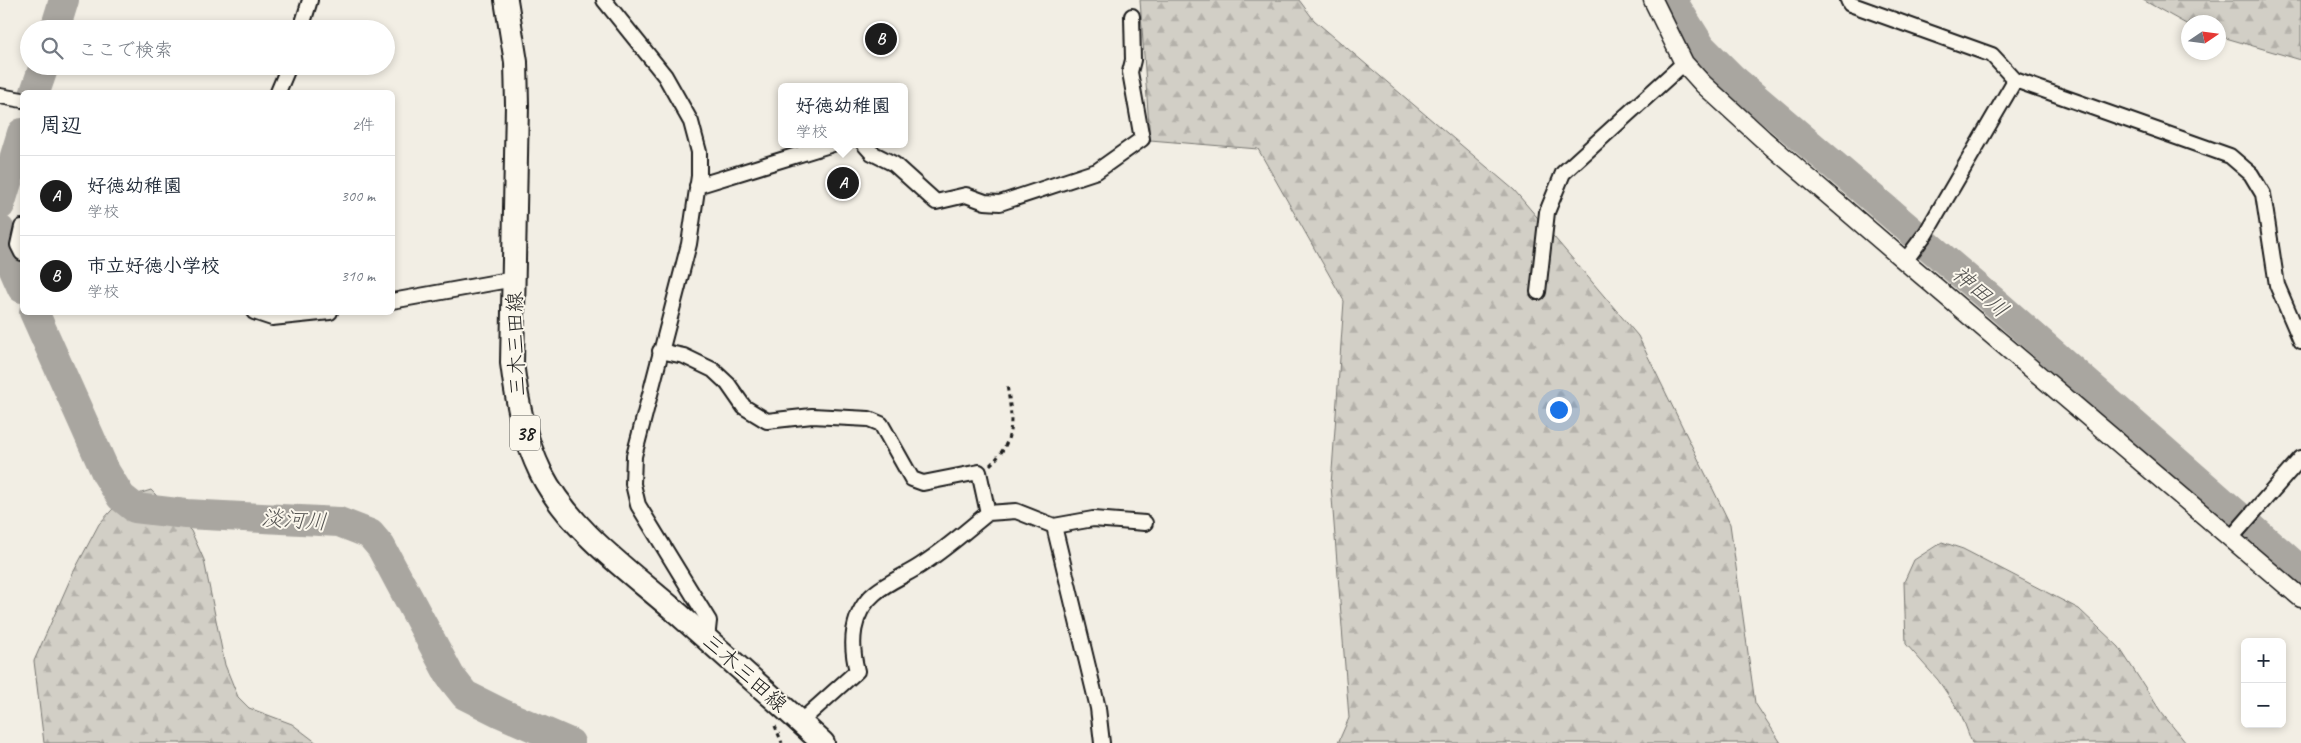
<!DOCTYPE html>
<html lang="ja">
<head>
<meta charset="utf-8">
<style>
  body { margin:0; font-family:Caveat,"Klee One",sans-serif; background:#f6f6f7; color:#1f2937 }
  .controls { position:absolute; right:15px; bottom:15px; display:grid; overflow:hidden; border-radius:8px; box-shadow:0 2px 8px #0003 }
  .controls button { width:45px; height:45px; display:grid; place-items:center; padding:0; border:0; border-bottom:1px solid #e0e1e3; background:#fff; color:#1f2937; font:25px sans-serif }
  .compass { position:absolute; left:2181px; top:15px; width:45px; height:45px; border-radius:50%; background:#fff; box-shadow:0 2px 8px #0003; rotate:77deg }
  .you { position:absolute; left:1558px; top:409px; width:18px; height:18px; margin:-12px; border:4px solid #fff; border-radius:50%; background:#1a73e8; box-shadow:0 0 0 8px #1a73e833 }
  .badge { display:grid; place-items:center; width:32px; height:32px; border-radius:50%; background:#1c1c1c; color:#fff; font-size:16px; font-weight:700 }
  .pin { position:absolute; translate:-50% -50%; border:2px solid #fff; box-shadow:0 1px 5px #0006 }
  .popup { position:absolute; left:778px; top:83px; width:130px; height:65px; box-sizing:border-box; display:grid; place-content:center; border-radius:8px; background:#fff; filter:drop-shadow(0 1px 4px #0005); font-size:16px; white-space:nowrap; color:#747a83 }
  .popup b { font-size:19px; color:#1f2937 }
  .popup::after { content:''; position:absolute; left:50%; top:100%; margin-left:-10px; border:10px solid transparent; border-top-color:#fff }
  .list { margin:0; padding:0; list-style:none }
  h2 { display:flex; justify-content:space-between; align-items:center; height:65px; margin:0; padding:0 20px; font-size:21px }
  h2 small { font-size:16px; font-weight:400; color:#747a83 }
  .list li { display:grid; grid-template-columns:32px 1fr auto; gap:15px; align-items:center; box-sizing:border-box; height:80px; padding:0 20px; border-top:1px solid #e0e1e3 }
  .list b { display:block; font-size:19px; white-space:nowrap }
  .list p { margin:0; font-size:16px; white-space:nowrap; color:#747a83 }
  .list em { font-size:16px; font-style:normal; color:#747a83 }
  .icon { flex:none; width:28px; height:28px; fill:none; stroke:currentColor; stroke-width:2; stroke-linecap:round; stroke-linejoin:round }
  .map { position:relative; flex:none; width:2301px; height:743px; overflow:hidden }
  .search { position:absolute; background:#fff; box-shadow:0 2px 8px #0003; left:20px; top:20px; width:375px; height:55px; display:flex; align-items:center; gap:12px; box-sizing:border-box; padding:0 18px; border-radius:28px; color:#747a83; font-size:19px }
  .panel { position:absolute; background:#fff; box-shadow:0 2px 8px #0003; left:20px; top:90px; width:375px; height:225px; border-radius:8px }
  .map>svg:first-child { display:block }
  .forest { fill:url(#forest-firs); stroke:#777671 }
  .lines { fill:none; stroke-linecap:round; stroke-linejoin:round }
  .river { stroke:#a9a6a0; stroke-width:30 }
  .minor-casing { stroke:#1c1c1c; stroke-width:18 }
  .tertiary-casing { stroke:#1c1c1c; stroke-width:21 }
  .primary-casing { stroke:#1c1c1c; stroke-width:26 }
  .path { stroke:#1c1c1c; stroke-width:3; stroke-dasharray:4 4; stroke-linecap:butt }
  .minor { stroke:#fbf7ec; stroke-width:14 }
  .tertiary { stroke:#fbf7ec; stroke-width:18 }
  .primary { stroke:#fbf7ec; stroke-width:22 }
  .labels { text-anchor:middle; stroke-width:4; stroke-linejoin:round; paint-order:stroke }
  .shield { fill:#fbf7ec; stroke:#5f5e5a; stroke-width:1 }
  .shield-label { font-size:20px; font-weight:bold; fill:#1c1c1c }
  .street-label { font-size:21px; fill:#1c1c1c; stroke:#fbf7ec }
  .water-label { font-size:22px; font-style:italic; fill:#545351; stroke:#fbf7ec }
</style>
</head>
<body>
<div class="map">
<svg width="2301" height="743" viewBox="0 0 2301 743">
  <defs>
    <pattern id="forest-firs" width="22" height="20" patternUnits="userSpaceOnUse" patternTransform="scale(1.25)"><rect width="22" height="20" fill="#d2cfc6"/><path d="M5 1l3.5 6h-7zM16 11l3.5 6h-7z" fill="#b4b1aa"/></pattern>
  </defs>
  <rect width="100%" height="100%" fill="#f2eee4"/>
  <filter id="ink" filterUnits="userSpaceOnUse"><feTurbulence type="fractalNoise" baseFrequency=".02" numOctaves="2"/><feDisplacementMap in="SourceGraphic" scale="10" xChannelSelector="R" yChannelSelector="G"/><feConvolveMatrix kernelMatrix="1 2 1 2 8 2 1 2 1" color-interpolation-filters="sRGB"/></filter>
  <g filter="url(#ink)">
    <path class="forest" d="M1140 0H1299L1314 20 1514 190 1638 336 1730 524 1755 703 1781 743H1338L1349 718 1331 485 1344 301 1258 149 1150 140Z
      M2143 0H2301V60L2219 36 2218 22H2188V25Z
      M151 490 191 531 204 560 225 665 238 697 249 708 292 724 317 743H44L34 661 73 573 99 524 122 499Z
      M1942 542 1963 549 2079 609 2119 647 2161 712 2186 743H1972L1961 714 1938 680 1906 644 1904 582 1914 560Z"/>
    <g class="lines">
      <path class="river" d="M1674 0 1676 7 1701 47 1733 79 1999 306 2301 571
        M55 29 64 0
        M35 92 44 66
        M0 205 22 133
        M0 230 7 254 22 288
        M34 312 106 473 121 497 135 508 186 514 339 522 370 534 381 547 450 676 465 695 501 713 570 743"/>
      <g class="minor-casing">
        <path id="minor" d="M604 0 665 76 691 122 699 152V176L689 244 634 456 633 484 638 505 709 621 707 639
          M1848 0 1850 4 1992 55 2015 80 2230 156 2251 174 2263 194 2277 285 2301 341
          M301 29 310 0
          M278 92 289 66
          M0 96 22 100
          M864 144 872 153 894 164 936 202 966 195 985 202 1000 203 1097 171 1142 139 1130 72 1133 60 1132 16
          M697 186 833 144
          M22 227 18 245 22 253
          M1905 261 1926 233 2015 80
          M1538 292 1547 212 1563 173 1684 63
          M392 301 514 279
          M254 312 272 318 330 312
          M660 351 684 356 713 370 728 384 744 407 767 421 812 416 869 419 881 424 912 479 923 483 979 472 988 513 1016 511 1054 526 1093 519 1145 523
          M1054 526 1098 708 1102 743
          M2231 538 2301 458
          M800 722 857 671C850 644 851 613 875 593 889 581 909 574 924 563 947 548 967 530 988 513"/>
      </g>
      <g class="tertiary-casing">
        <path id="tertiary" d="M1653 0 1684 63 1703 84 1763 139 1905 261 2301 598"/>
      </g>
      <g class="primary-casing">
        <path id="primary" d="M506 0 516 62 517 105 512 363C517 402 524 438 541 473 570 530 628 570 675 611 725 655 774 698 823 743"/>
      </g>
      <path class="path" d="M990 465C1017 440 1012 417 1007 385
        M775 726 782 743"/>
      <use href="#minor" class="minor"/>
      <use href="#tertiary" class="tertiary"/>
      <use href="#primary" class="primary"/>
    </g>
  </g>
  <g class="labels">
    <rect class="shield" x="510" y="415.5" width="30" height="35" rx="4"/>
    <g class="shield-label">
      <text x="525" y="440">38</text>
    </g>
    <g class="street-label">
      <text transform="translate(516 344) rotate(-92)" y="7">三木三田線</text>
      <text transform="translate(745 673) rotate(42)" y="7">三木三田線</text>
    </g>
    <g class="water-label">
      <text transform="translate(1981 291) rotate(41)" y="8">神田川</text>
      <text transform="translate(294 519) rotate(4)" y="8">淡河川</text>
    </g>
  </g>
</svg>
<div class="controls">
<button>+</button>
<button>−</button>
</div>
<svg class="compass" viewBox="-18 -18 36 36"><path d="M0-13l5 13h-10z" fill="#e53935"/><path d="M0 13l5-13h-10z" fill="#747a83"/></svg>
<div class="you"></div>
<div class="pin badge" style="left:843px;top:183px">A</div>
<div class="popup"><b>好徳幼稚園</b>学校</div>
<div class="pin badge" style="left:881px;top:39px">B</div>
<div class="search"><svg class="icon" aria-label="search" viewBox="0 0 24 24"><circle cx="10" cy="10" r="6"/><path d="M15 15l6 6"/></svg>ここで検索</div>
<section class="panel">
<h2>周辺<small>2件</small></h2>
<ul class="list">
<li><span class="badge">A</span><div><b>好徳幼稚園</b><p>学校</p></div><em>300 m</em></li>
<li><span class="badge">B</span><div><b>市立好徳小学校</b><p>学校</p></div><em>310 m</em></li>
</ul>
</section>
</div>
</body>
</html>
